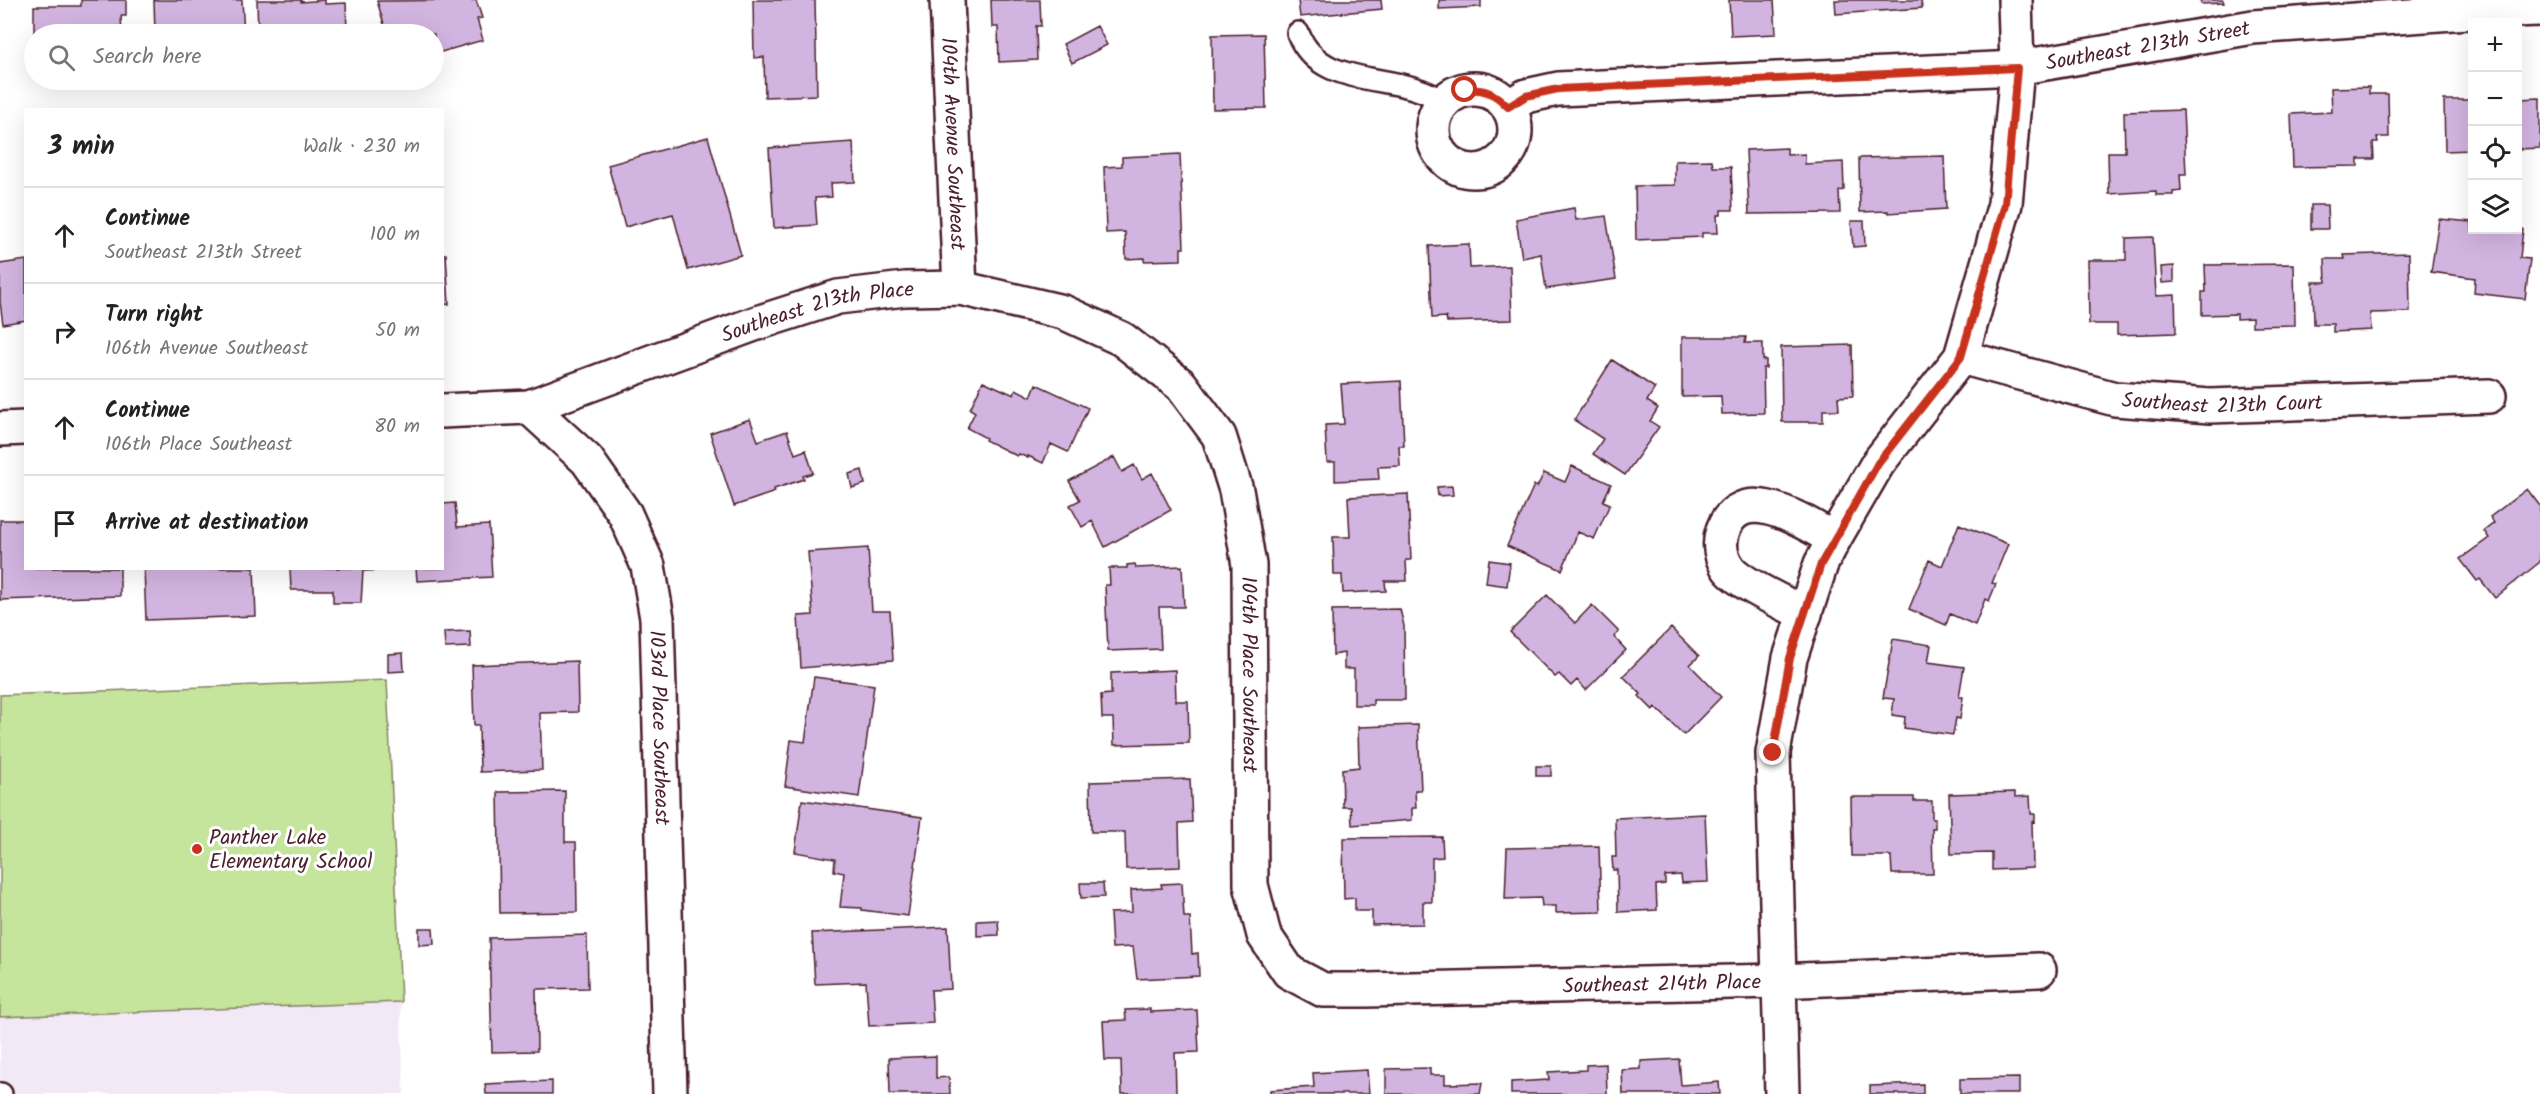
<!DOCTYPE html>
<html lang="en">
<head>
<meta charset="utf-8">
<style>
  body { margin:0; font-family:Kalam,sans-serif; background:#f6f6f6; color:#222 }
  .controls { position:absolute; right:18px; top:18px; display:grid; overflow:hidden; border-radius:0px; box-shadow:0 6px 24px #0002 }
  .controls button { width:54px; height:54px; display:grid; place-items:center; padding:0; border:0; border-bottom:2px solid #e0e0e0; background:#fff; color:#222; font:30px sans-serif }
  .stop { position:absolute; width:18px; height:18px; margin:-14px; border:4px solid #c8321e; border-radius:50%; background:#fff }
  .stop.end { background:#c8321e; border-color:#fff; box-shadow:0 2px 6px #0008 }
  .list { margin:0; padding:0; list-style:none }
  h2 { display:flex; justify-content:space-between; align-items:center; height:78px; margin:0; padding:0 24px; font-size:26px }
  h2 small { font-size:20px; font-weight:400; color:#767676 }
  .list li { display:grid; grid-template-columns:39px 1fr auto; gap:18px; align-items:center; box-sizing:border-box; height:96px; padding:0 24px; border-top:2px solid #e0e0e0 }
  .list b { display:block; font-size:22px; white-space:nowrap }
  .list p { margin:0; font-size:20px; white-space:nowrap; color:#767676 }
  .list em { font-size:20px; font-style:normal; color:#767676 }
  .icon { flex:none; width:33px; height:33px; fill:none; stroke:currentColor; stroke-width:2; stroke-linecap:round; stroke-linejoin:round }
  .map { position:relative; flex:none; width:2540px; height:1094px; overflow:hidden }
  .search { position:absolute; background:#fff; box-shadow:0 6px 24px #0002; left:24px; top:24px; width:420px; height:66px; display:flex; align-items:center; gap:15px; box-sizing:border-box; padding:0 21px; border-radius:33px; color:#767676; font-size:22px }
  .panel { position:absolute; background:#fff; box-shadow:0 6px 24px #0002; left:24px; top:108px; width:420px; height:462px; border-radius:0px }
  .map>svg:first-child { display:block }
  .built { fill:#f2e8f6 }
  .green { fill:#c5e49c; stroke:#888264; stroke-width:1.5 }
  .building { fill:#d2b4e0; stroke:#4a1f2b; stroke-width:1.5 }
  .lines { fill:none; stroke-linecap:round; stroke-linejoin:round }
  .lane-casing { stroke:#4a1f2b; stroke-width:26 }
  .street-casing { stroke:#4a1f2b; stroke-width:38 }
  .lane { stroke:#fff; stroke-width:21 }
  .street { stroke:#fff; stroke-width:33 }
  .route { stroke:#c8321e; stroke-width:8 }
  .poi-dot { fill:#c8321e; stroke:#fff; stroke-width:2 }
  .labels { text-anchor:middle; stroke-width:6; stroke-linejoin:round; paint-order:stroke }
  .street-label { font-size:21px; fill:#4a1f2b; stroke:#fff }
  .poi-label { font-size:21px; fill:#4a1f2b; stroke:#fff; text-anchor:start }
</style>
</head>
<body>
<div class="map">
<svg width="2540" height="1094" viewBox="0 0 2540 1094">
  <rect width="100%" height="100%" fill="#fff"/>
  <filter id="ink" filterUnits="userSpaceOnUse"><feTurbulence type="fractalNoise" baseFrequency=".0167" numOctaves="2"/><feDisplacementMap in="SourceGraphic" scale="12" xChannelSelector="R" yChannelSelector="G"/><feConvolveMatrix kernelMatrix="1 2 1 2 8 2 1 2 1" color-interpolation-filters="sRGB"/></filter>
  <g filter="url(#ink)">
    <path class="built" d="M387 680 404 1094H0V695Z"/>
    <path class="green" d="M387 680 401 1002 0 1017V695Z"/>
    <path class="building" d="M81 0H126V16H121L122 34H34V65V6H81Z
      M154 0H242L244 34H155Z
      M257 0H301V2L325 0V4L346 3 347 31H349V34H258Z
      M476 0 482 18 477 19 483 40 434 54V34H387L377 1Z
      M753 0H815L817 95 765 97 764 57 754 58Z
      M991 0H1040L1041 26H1036L1037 60 999 62 998 27H992Z
      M1298 0H1381L1382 9 1300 17Z
      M1439 0H1481V7L1439 9Z
      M1729 0H1774L1776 34 1731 36Z
      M1835 0H1921L1922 8 1836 14Z
      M2200 0H2223L2224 3 2201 4Z
      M1097 26 1107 45 1072 63 1063 44Z
      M1264 34 1266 108 1213 109 1212 35Z
      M2369 87V94H2388L2389 137H2377L2378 142H2373L2374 159H2358V166L2293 167 2291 114 2332 112 2331 88Z
      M2540 98V148L2518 149V99Z
      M2444 100H2472V150L2445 151Z
      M2183 110 2186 174H2180L2181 191 2173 192V195H2156V191L2109 194 2108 152H2125L2124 112Z
      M708 137 741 255 688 270 673 214 625 227 608 165Z
      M853 142 855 182 831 183 832 197 815 198 817 225 774 228 769 148Z
      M1787 148V155L1805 154V164L1843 162 1844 190 1839 191 1840 213 1749 214 1746 150Z
      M1180 154 1184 248H1181V260L1144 261V258L1126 259 1125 232 1106 233 1104 167 1122 166V157Z
      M1944 156 1946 209 1888 213V211L1860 212 1859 158Z
      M1712 160 1713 167H1731L1733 210H1721V215H1717L1718 233H1702V237L1636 240 1635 186 1675 185V161Z
      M2311 205H2327L2328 229H2311Z
      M1574 208 1576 220 1606 216 1616 279 1546 289 1541 254 1522 258 1516 219Z
      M2439 219 2472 222V230L2523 229 2520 258 2530 259 2525 299 2474 293 2475 278 2431 272Z
      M1851 221H1864L1865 246 1853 247Z
      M2153 237 2156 296 2175 295 2176 333 2117 335V324H2089L2088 260H2126V238Z
      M1469 244 1470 268 1510 266 1512 320 1447 322 1446 317 1432 318 1429 246Z
      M2409 253 2410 312 2370 313 2371 330 2333 332V324H2314L2313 282H2326L2325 259H2345L2344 255Z
      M442 254H446L449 304 442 305Z
      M26 260V320L3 324 0 302V264Z
      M2294 264 2295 325 2252 326V318L2237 319V314L2202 315V292H2206L2205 265Z
      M2174 266V282L2162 283 2161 267Z
      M1682 337H1746L1745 343H1763V360H1766V368H1763L1764 413 1722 414 1721 396 1682 397Z
      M1852 345 1853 396 1838 397 1839 410H1823V422H1782L1781 347Z
      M1612 360 1655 388 1647 401 1658 408 1650 421 1659 427 1625 475 1593 454 1603 439 1574 420Z
      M983 381 1014 395 1016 389 1031 397 1036 384 1088 408 1068 452 1051 444 1043 463 1028 456V458L1019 454 1017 456 985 440 986 438 967 428 975 412 970 409Z
      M1401 381 1404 446H1399L1400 466 1378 467 1379 479 1335 481V462H1327L1325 425 1344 424 1341 384Z
      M750 419 758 441 787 431 795 454 806 450 813 473 803 476 804 479 774 489 775 492 734 506 710 433Z
      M1114 457 1122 472 1134 465 1142 479 1152 473 1171 510 1105 547 1092 521 1082 527 1070 505 1080 500 1069 481Z
      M1572 466 1611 484 1603 501 1610 504 1594 539 1578 532 1562 570 1507 546 1534 485 1537 487 1544 473 1565 482Z
      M862 470 865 484 852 488 849 474Z
      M1452 486 1453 495 1438 496 1437 487Z
      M2527 489 2540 506V562L2495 598 2480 579 2477 581 2460 559 2489 538 2484 531 2494 523 2490 517Z
      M1408 494 1411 560H1406L1407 581H1385L1386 591 1343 593 1342 575H1334L1333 537H1350L1348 497Z
      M455 503 457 527 489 525 492 577 417 581 416 568H442V504Z
      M0 520H26V568H120V596L0 600Z
      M1959 524 2008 544 1992 583 1996 584 1989 601 1985 599 1975 625 1950 614 1946 625 1909 609 1929 560 1942 566Z
      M868 548 872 611H890L893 660 801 668 798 616 813 615 808 552Z
      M1489 560 1510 563 1507 586 1486 583Z
      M1135 564 1136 568 1182 566 1184 607H1159L1161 649 1108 651 1105 585H1110L1109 568H1127V565Z
      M144 568H254L256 616 146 620Z
      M290 568H385V570L363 571 361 603H333V590H291Z
      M1547 595 1575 623 1592 605 1619 632 1614 637 1626 650 1586 690 1577 680 1571 686 1559 674 1555 677 1510 632Z
      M1400 609 1404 626 1405 700H1373V705H1354V669H1344V653L1333 655 1332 610Z
      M1671 628 1699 656 1690 665 1721 697 1684 735 1655 707 1653 710 1639 696 1641 694 1623 676Z
      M470 631 471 647 445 648 444 632Z
      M1893 639 1931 645 1928 662 1964 667 1959 697H1963L1960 719 1956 718 1953 735 1904 728 1905 717 1892 715 1894 699 1883 698Z
      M403 653 404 671 388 672V654Z
      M577 661 578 712 540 713 542 770 480 772 479 725H474L472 665Z
      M1175 670 1176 701H1188L1189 743 1114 745 1113 718H1102L1101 695 1111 694V673Z
      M814 677 874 685 859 797 785 786 791 740 805 742Z
      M1418 725 1421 790H1415L1416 808H1412V820L1352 825 1351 807H1343L1342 769 1359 767 1358 727Z
      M1536 766H1551V776H1536Z
      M1190 779 1192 822 1179 823 1180 867 1126 869 1125 832H1091L1090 782Z
      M565 791V842H576L577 912 500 913 498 792Z
      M2015 792V797L2030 796 2031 814H2035V822L2032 821 2033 868 1992 870V853L1951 854 1949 794Z
      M1851 797H1914V801H1932V819H1935V828H1932L1933 874H1892L1891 856H1852Z
      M802 800 922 817 908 916 862 910V908L840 907 844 873 834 871 835 859 795 852Z
      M1705 814 1708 882 1682 883 1681 875 1665 876V884L1656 885 1657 910 1618 912 1617 870H1613L1612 857H1616L1615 818Z
      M1442 837 1443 857 1432 858V902H1423V924L1372 925V911H1355V898L1344 899 1343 838Z
      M1599 846 1601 912 1556 913V906H1542L1541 898 1505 899 1507 848Z
      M1080 883H1103L1104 897 1081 898Z
      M1182 883 1184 917H1190L1192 954 1198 953 1199 976 1137 979 1133 947 1112 948 1110 913 1132 912 1131 890 1162 888 1161 884Z
      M998 920 999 935 977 936V921Z
      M948 927 951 989 931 990 933 1023 869 1026 866 982 815 984 812 933Z
      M419 928H433L434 944 419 945Z
      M587 935 588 988 536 989 537 1051 492 1052 489 938Z
      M1150 1009V1012L1197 1010 1199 1052 1175 1053 1176 1093 1122 1094 1121 1060H1105L1103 1021 1126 1020 1125 1010Z
      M936 1056V1078L949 1077 950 1094H890L889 1058Z
      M1679 1059 1681 1085 1719 1082 1720 1094H1623L1622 1070 1641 1069V1061Z
      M1606 1064 1607 1094H1511V1082L1549 1080 1548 1072 1586 1070V1065Z
      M1430 1068V1075H1445V1084L1482 1083 1480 1094H1386V1069Z
      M1367 1070 1369 1094H1270V1090L1314 1087 1313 1073Z
      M2019 1078V1094H1960V1079Z
      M552 1081V1094H486L485 1084Z
      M1923 1084V1094H1870V1086Z"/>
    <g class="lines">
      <g class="lane-casing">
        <path id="lane" d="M1298 33C1321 93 1401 69 1444 103
          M0 1094H1"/>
      </g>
      <g class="street-casing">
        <g id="street">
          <path id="s1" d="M947 0 960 288"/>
          <circle cx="1474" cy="130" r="41"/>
          <path id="s2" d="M1508 107 1526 96 1558 89 2017 68 2253 27 2482 11 2540 9"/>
          <path id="s3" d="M1961 357 2115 399 2210 406 2489 396"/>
          <path id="s4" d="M529 407 587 460 625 514 648 566 657 618 670 1094"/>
          <path id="s5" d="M442 411 529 407 757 323 838 297 905 289 960 288 1063 312 1122 339 1181 385 1219 436 1236 490 1249 565 1251 885 1264 935 1289 972 1323 990H1367L1778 981 2039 970"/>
          <path d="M0 429 26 428"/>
          <path d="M1805 614C1786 604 1741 584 1729 569 1721 558 1718 544 1723 530 1742 479 1806 524 1834 539"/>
          <path d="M1782 1094 1773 753 1790 658 1821 564 1834 539 1878 463 1961 357 2005 204 2017 68 2015 0"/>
        </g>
      </g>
      <use href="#lane" class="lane"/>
      <use href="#street" class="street"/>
    </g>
  </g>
  <g class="lines" filter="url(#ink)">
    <path class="route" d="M1465 90C1484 88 1495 93 1508 107L1526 96 1558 89 2017 68 2005 204 1961 357 1878 463 1821 564 1790 658 1773 753"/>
  </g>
  <circle class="poi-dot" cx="197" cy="849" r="6"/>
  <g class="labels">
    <g class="street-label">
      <text dy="7" stroke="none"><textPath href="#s2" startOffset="646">Southeast 213th Street</textPath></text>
      <text dy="7" stroke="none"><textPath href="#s1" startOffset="144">104th Avenue Southeast</textPath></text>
      <text dy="7" stroke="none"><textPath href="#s5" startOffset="392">Southeast 213th Place</textPath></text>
      <text dy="7" stroke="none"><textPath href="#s3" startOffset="267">Southeast 213th Court</textPath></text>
      <text dy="7" stroke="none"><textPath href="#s5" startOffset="1089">104th Place Southeast</textPath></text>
      <text dy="7" stroke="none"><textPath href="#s4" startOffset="364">103rd Place Southeast</textPath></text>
      <text dy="7" stroke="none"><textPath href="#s5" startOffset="1773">Southeast 214th Place</textPath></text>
    </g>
    <g class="poi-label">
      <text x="209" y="844">Panther Lake<tspan x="209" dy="24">Elementary School</tspan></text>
    </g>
  </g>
</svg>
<div class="controls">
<button>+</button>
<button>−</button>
<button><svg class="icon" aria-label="locate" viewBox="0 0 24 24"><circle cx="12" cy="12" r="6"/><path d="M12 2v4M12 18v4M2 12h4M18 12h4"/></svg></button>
<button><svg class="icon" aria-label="layers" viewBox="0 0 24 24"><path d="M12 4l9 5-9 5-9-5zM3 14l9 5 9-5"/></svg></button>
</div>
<div class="stop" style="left:1465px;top:90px"></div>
<div class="stop end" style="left:1773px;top:753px"></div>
<div class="search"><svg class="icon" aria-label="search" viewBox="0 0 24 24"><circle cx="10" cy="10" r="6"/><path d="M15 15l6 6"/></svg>Search here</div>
<section class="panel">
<h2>3 min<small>Walk · 230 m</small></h2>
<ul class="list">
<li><svg class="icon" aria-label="ahead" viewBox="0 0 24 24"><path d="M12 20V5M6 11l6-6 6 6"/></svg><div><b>Continue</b><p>Southeast 213th Street</p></div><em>100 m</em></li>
<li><svg class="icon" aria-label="right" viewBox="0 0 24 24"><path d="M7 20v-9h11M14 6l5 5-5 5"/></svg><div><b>Turn right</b><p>106th Avenue Southeast</p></div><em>50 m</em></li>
<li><svg class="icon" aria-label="ahead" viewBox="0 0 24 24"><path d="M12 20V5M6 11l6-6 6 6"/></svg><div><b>Continue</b><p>106th Place Southeast</p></div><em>80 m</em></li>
<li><svg class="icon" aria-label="arrive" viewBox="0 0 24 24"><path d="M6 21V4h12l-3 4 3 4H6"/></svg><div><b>Arrive at destination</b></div></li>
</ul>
</section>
</div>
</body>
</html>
